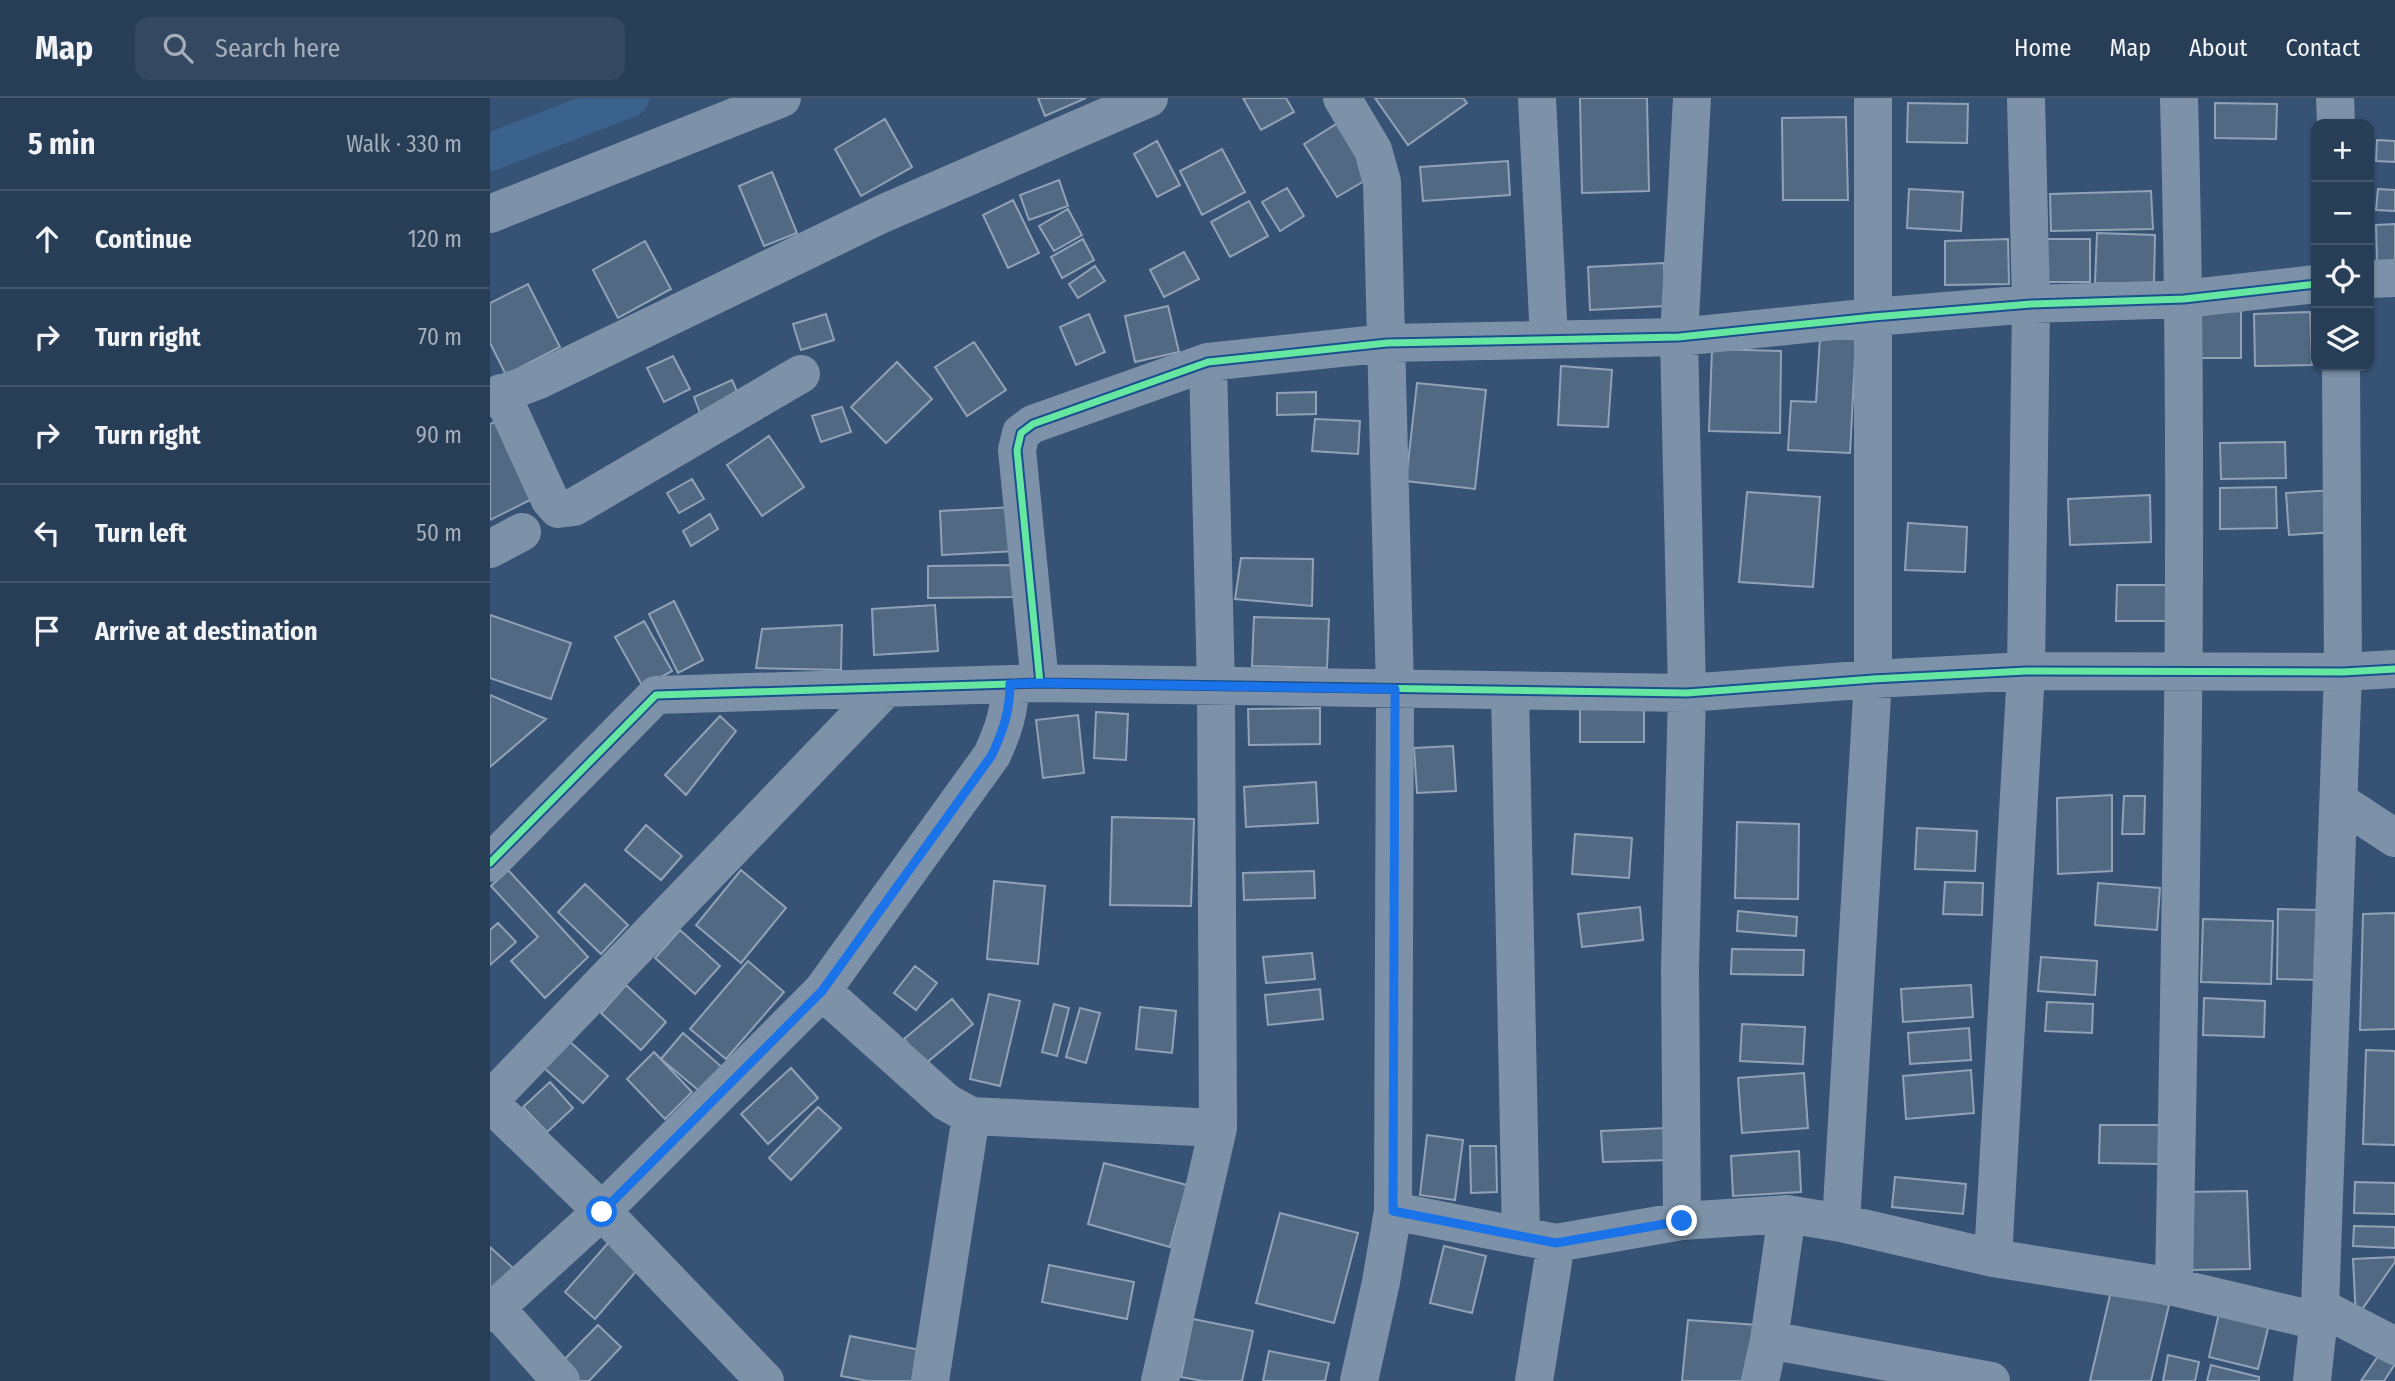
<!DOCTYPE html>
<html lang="en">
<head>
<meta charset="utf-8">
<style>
  body { margin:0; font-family:"Fira Sans Condensed",sans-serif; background:#344961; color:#f1f3f6 }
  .controls { position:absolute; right:21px; top:21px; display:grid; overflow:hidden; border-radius:14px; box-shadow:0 2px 5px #0004 }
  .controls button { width:63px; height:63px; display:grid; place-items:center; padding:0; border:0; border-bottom:2px solid #44576d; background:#283e57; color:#f1f3f6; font:35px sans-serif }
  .stop { position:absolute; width:21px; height:21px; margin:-16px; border:5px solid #1a73e8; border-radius:50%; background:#fff }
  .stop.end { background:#1a73e8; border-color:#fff; box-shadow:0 2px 7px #0008 }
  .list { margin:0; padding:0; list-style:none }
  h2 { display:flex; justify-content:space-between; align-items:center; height:91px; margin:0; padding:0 28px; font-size:30px }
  h2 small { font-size:23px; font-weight:400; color:#a5aeba }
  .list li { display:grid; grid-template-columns:46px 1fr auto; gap:21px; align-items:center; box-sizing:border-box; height:98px; padding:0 28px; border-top:2px solid #44576d }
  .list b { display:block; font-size:26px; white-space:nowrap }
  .list em { font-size:23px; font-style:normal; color:#a5aeba }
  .icon { flex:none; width:38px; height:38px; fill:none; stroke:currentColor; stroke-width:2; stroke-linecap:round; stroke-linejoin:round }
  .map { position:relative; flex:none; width:1905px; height:1283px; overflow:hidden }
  header { display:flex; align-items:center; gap:42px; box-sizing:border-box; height:98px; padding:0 35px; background:#283e57; border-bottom:2px solid #44576d }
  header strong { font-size:33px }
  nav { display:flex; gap:38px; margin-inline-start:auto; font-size:24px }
  .search { width:490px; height:63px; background:#344961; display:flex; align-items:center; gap:18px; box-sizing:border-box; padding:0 24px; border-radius:14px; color:#a5aeba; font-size:26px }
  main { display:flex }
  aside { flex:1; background:#283e57 }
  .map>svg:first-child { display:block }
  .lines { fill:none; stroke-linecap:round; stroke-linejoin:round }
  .canal { stroke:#3b618d; stroke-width:38 }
  .building { fill:#526984; stroke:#92a2b6; stroke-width:2 }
  .minor { stroke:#7d92a8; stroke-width:38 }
  .cycleway-casing { stroke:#1b4f8f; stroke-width:11 }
  .cycleway { stroke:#66e7a1; stroke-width:7 }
  .route { stroke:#1a73e8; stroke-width:9 }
</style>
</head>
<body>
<header>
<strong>Map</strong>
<div class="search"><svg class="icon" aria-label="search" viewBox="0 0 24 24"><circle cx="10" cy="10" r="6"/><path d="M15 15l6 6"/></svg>Search here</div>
<nav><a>Home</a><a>Map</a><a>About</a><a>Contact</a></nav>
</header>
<main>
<aside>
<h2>5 min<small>Walk · 330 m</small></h2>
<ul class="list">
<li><svg class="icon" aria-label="ahead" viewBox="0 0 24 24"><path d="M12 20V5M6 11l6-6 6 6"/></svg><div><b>Continue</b></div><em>120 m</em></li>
<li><svg class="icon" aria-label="right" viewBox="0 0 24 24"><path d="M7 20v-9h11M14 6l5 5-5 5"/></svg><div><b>Turn right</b></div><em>70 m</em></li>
<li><svg class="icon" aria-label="right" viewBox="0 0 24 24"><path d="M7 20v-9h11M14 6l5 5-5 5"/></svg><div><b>Turn right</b></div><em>90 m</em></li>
<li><svg class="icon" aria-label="left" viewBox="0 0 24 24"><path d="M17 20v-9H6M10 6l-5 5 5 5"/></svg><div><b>Turn left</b></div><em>50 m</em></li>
<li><svg class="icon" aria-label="arrive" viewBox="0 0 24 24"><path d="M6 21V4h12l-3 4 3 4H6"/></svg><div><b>Arrive at destination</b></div></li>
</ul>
</aside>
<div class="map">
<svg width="1905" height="1283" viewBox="0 0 1905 1283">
  <rect width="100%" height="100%" fill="#365274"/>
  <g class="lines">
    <path class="canal" d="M0 54 140 0"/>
  </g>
  <path class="building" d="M548 0H596L555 18Z
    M753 0H796L804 14 771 32Z
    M885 0H973L977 5 918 47Z
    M1090 0H1157L1159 93 1092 95Z
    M1418 5 1478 6 1477 45 1417 44Z
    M1725 5 1787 6 1786 41 1725 40Z
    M1356 19 1358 102H1293L1292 20Z
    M395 21 422 69 371 98 345 51Z
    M848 25 881 79 847 99 814 46Z
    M1887 42 1905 43V64L1886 63Z
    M667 43 690 87 667 99 644 56Z
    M732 51 755 94 712 117 690 73Z
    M1018 63 1020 97 933 103 930 69Z
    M282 74 307 135 274 148 249 88Z
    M569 82 578 108 539 122 530 97Z
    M797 90 814 118 790 133 772 104Z
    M1419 91 1473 94 1471 133 1417 130Z
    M1888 91 1905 92V113L1886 112Z
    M1661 93 1663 131 1561 133 1560 96Z
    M523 102 549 155 518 170 493 117Z
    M759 103 778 138 740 159 721 124Z
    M578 111 592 137 564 153 549 128Z
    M1905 126V164H1887L1886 127Z
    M1607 135 1665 137 1664 186 1605 185Z
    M593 141 604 162 572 180 561 159Z
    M1518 141 1519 186 1455 187V143Z
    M1549 141H1600V184H1548Z
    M155 143 181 191 128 220 103 172Z
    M694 154 709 181 674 199 660 172Z
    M1174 165 1176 208 1100 212 1098 169Z
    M605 168 615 183 588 200 579 186Z
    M38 186 70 249 16 277 0 245V205Z
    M678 208 689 254 645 264 635 218Z
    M1751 213V260H1707V214Z
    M1820 214 1822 267 1765 268 1764 216Z
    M336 216 344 242 311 252 303 226Z
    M599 216 615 254 586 267 570 229Z
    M1330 240 1366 241 1360 355 1298 352 1301 303 1326 304Z
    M484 244 516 292 477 318 445 269Z
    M1222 251 1291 253 1290 335 1219 333Z
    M183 258 200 291 174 304 157 270Z
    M407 264 442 301 396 345 361 309Z
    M1071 268 1122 272 1118 329 1068 327Z
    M242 282 249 298 210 315 204 299Z
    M927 285 996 292 985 391 916 383Z
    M826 294V316L787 317V295Z
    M352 309 361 334 331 344 322 318Z
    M825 321 870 323 868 356 822 353Z
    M7 323 44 400 0 422V326Z
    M279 338 314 389 272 418 237 367Z
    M1795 344 1796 380 1731 381 1730 345Z
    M202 381 214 401 189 415 177 395Z
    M1786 389 1787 430 1730 431V390Z
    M1844 392 1847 434 1799 437 1796 395Z
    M1257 394 1330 399 1323 489 1249 484Z
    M1660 397 1661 444 1580 447 1578 401Z
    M524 409 527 453 452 457 450 413Z
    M220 416 228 431 201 448 193 433Z
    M1418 425 1477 429 1475 474 1415 472Z
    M751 460 823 461 822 508 745 501Z
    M523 467 524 499 438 500V468Z
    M1627 487H1685V523H1626Z
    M184 503 213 562 188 575 159 516Z
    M445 507 448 553 384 557 382 511Z
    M0 517 81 545 61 601 0 580Z
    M764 519 839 521 837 570 762 568Z
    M154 523 182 573 153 589 125 539Z
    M352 527 351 572 266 570 272 531Z
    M0 597 56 621 0 669Z
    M1154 606V644H1090V607Z
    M830 610V646L759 647 758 611Z
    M606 614 638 616 636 662 604 660Z
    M588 617 594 675 553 680 546 622Z
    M230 618 246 633 196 697 175 677Z
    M963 648 966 693 927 695 924 650Z
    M826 684 828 725 756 729 754 689Z
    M1622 697V773L1568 776 1567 700Z
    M1634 698H1655L1654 736H1632Z
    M622 719 704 721 701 808 620 807Z
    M1247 724 1309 726 1308 801 1245 800Z
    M156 727 192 758 171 782 135 752Z
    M1427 730 1487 733 1485 773 1425 771Z
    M1085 736 1142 740 1139 780 1082 776Z
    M18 772 98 859 55 900 21 863 48 839 1 788Z
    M251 772 296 810 251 865 206 827Z
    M824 773 825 800 754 802 753 775Z
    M504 783 555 788 548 866 497 861Z
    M1455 784 1493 785 1492 817 1453 816Z
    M1608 785 1670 790 1667 832 1605 827Z
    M95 786 138 827 111 856 68 814Z
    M1150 809 1153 842 1092 849 1088 816Z
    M1788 811 1829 812 1828 882 1787 881Z
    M1248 813 1307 819 1306 838 1247 833Z
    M1905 815V931L1870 932 1873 816Z
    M1713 821 1783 823 1781 886 1711 884Z
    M8 825 26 844 0 867V832Z
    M190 832 230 868 205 896 165 860Z
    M1242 851 1314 852 1313 877 1241 876Z
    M822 855 825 881 776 885 773 859Z
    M1551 859 1607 863 1605 897 1548 893Z
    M258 863 294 894 236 961 200 931Z
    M425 868 447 885 426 912 404 895Z
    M136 887 176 924 151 952 111 915Z
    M1481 887 1483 919 1413 924 1411 891Z
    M830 891 833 921 778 927 775 897Z
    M499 896 530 903 510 988 480 981Z
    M1714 900 1775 903 1774 939 1713 937Z
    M462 901 483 926 435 966 414 941Z
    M1557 904 1603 906 1602 935 1555 933Z
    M564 906 579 910 567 958 552 954Z
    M650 909 686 913 682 955 646 951Z
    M590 910 610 915 596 965 576 959Z
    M1252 926 1315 929 1313 966 1250 963Z
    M1479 930 1481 962 1420 966 1418 935Z
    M193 935 234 971 213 996 171 961Z
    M78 942 118 978 93 1005 53 969Z
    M1876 952 1905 953V1047L1873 1046Z
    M164 954 202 994 175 1021 137 981Z
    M301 970 328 1000 278 1046 251 1016Z
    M1481 972 1484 1015 1416 1021 1413 978Z
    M1314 975 1318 1030 1252 1035 1248 980Z
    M60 984 83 1010 57 1034 33 1009Z
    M328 1009 351 1030 301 1082 279 1060Z
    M1610 1027H1673L1672 1066 1609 1065Z
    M1176 1030 1178 1062 1113 1064 1111 1033Z
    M937 1037 973 1042 965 1102 930 1097Z
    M980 1048H1006L1007 1094 981 1095Z
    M1309 1053 1311 1094 1243 1098 1241 1058Z
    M614 1065 697 1087 680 1149 598 1126Z
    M1405 1079 1476 1086 1473 1116 1402 1109Z
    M1865 1084 1905 1085V1116L1864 1115Z
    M1757 1093 1760 1171 1698 1172 1696 1094Z
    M790 1115 868 1135 844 1225 766 1205Z
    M1864 1128 1905 1129V1150L1863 1148Z
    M119 1144 149 1170 105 1221 75 1194Z
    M954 1148 996 1158 982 1215 940 1205Z
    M0 1149 23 1170 0 1191Z
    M1905 1159V1164L1866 1220 1863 1161Z
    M559 1167 644 1184 637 1221 552 1204Z
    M1621 1193 1679 1207 1661 1283H1600Z
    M1729 1215 1779 1226 1768 1271 1719 1259Z
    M703 1221 763 1233 752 1283H713L691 1279Z
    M1198 1222 1268 1227 1263 1283H1192Z
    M108 1227 131 1249 99 1283H77L65 1271Z
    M360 1238 430 1252 424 1283H378L351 1278Z
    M1893 1251 1905 1266 1894 1283H1871Z
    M779 1253 839 1265 835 1283H773Z
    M1678 1257 1709 1264 1705 1283H1673Z
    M1721 1267 1769 1279V1283H1717Z"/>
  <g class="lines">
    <path class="minor" d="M852 0 883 52 892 84 905 591 903 1113 891 1184 869 1283
      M1047 0 1059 241
      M1845 0 1846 26
      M0 116 292 0
      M1879 181 1905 180
      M11 295 60 402 68 411 84 409 311 276
      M0 300 49 282 392 116 659 0
      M0 451 32 434
      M550 585 527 352 531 335 543 326 718 264 897 245 1189 239 1383 219 1541 206 1694 201 1826 186
      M1020 594 1031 1138
      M1850 704 1905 740
      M0 765 166 597 550 585 1197 595 1383 581 1536 573 1853 574 1905 571
      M332 893 456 1004 481 1018 728 1030
      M0 1002 394 592
      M0 1005 112 1113 332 893 502 657C513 633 520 613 520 586
      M903 1113 1066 1145 1192 1123 1297 1116 1351 1125 1503 1160 1684 1189 1828 1223
      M1192 1123 1190 870 1197 595 1189 239 1202 0
      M1351 1125 1383 581V0
      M1503 1160 1536 573 1541 206 1536 0
      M1684 1189C1691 793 1700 396 1689 0
      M5 1209 71 1283
      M1830 1209 1905 1248
      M0 1215 112 1113 275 1283
      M1279 1242 1297 1116
      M440 1283 481 1018
      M670 1283 728 1030 726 589 718 264
      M1044 1283 1066 1145
      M1270 1283 1279 1242 1501 1283
      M1822 1283 1830 1209 1853 574 1851 268"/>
    <g class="cycleway-casing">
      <path id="cycleway" d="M550 585 527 352 531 335 543 326 718 264 897 245 1189 239 1383 219 1541 206 1694 201 1826 186
        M0 765 166 597 550 585 1197 595 1383 581 1536 573 1853 574 1905 571"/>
    </g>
    <use href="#cycleway" class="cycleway"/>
  </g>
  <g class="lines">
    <path class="route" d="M112 1114 332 893 502 657C513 633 520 613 520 586L550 585 905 591 903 1113 1066 1145 1192 1123"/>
  </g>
</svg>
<div class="controls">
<button>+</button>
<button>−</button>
<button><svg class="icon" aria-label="locate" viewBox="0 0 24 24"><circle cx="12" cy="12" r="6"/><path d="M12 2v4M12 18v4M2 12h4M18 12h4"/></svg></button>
<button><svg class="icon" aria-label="layers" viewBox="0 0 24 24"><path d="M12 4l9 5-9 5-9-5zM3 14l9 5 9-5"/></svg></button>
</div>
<div class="stop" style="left:112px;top:1114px"></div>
<div class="stop end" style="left:1192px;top:1123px"></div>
</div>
</main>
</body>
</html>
